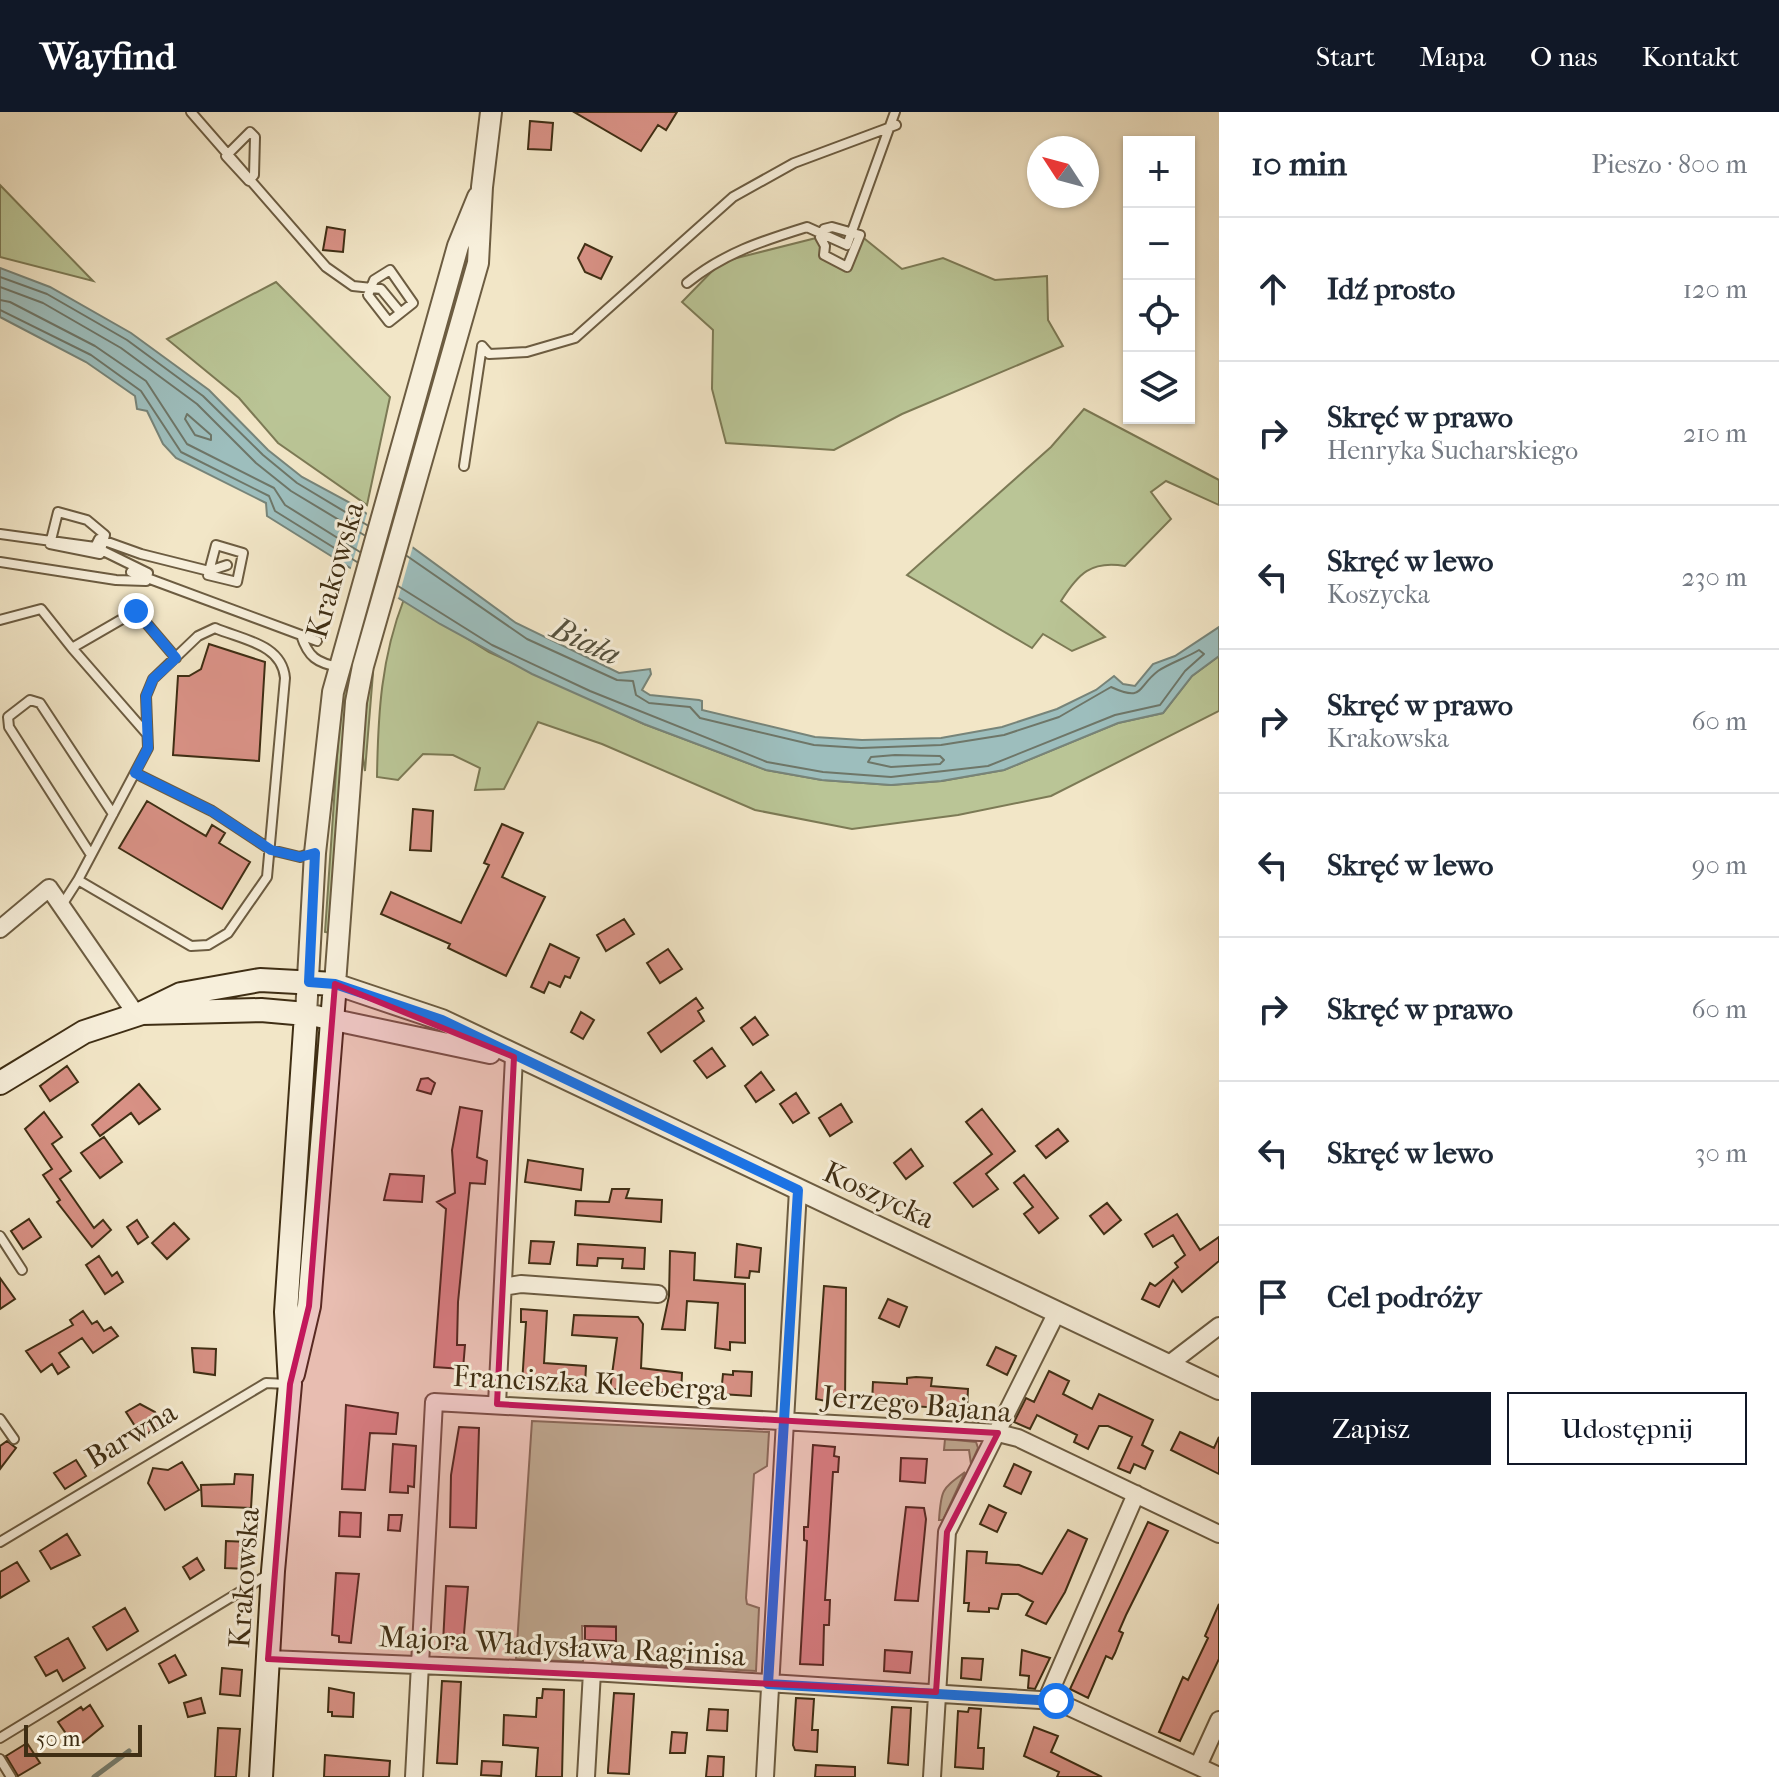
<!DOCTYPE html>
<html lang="pl">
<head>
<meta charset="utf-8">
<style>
  body { margin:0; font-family:"IM FELL French Canon",serif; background:#f6f6f7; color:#1f2937 }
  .controls { position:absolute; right:24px; top:24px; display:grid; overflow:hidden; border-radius:0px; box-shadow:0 2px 6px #0004 }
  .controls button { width:72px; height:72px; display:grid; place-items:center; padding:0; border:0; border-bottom:2px solid #e0e1e3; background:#fff; color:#1f2937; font:40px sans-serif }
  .compass { position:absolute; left:1027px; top:24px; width:72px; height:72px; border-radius:50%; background:#fff; box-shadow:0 2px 6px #0004; rotate:306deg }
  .scale { position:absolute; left:24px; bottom:20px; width:118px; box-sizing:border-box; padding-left:8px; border:4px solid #3f2e14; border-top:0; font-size:22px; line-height:28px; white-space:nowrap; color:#3f2e14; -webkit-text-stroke:6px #f7efdb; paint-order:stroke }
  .stop { position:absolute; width:24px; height:24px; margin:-18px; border:6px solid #1a73e8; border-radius:50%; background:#fff }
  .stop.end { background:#1a73e8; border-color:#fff; box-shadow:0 2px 8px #0008 }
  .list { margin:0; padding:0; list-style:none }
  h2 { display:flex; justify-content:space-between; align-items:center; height:104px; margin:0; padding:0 32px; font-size:34px }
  h2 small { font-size:26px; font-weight:400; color:#747a83 }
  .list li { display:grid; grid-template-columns:52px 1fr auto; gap:24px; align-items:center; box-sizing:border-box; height:144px; padding:0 32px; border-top:2px solid #e0e1e3 }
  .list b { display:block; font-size:30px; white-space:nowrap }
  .list p { margin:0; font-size:26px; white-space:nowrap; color:#747a83 }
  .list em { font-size:26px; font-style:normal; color:#747a83 }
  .actions { display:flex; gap:16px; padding:24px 32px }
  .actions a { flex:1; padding:18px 0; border:2px solid #111827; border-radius:0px; text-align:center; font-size:28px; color:#111827 }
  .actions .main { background:#111827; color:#fff }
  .icon { flex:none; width:44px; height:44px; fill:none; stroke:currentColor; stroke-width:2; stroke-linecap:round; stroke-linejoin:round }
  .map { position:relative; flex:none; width:1219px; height:1665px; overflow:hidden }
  header { display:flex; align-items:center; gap:48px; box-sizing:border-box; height:112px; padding:0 40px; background:#111827; color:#fff }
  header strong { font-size:38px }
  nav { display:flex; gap:44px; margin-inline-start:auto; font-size:28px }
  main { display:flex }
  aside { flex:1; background:#fff }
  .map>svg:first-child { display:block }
  .green { fill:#bac596; stroke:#7c7a55; stroke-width:2 }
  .water { fill:#9dbebd; stroke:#778479; stroke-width:2 }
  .pier { fill:#f2e6c7 }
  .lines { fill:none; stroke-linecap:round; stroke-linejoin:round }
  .shore { stroke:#6e7668; stroke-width:2 }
  .stream { stroke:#778479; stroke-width:5 }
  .building { fill:#d89185; stroke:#3f2e14; stroke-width:2 }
  .service-casing { stroke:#6c5c41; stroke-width:12 }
  .minor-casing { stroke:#6c5c41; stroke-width:20 }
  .tertiary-casing { stroke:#6c5c41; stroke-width:24 }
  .secondary-casing { stroke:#3f2e14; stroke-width:26 }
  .service { stroke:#f7efdb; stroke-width:8 }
  .minor { stroke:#f7efdb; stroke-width:16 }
  .tertiary { stroke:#f7efdb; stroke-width:20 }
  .secondary { stroke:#f7efdb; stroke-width:22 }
  .route { stroke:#1a73e8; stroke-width:10 }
  .marked { fill:#c2185b; fill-opacity:0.2; stroke:#c2185b; stroke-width:6; stroke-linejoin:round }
  .labels { text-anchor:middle; stroke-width:6; stroke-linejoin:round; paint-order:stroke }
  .street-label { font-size:30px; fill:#3f2e14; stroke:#f7efdb }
  .water-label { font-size:32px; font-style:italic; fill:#56523e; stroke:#f7efdb }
</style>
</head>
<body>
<header>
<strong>Wayfind</strong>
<nav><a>Start</a><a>Mapa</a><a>O nas</a><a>Kontakt</a></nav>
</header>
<main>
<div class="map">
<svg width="1219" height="1665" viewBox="0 0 1219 1665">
  <rect width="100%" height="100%" fill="#f2e6c7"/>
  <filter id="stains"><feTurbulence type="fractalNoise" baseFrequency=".0025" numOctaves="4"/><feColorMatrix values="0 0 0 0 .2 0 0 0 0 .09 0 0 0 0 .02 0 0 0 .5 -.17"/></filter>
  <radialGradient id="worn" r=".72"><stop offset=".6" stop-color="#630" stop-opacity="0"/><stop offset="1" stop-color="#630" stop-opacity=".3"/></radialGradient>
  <path class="green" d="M0 73 93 169 0 145Z
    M860 123 902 157 943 146 995 168 1047 164 1048 208 1063 234 902 302 834 338 726 331 712 277 713 218 682 190 721 150 820 125 824 143 846 154Z
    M463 165 414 340 409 339 459 166Z
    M276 170 390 285 367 393 278 331 239 286 167 227Z
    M1084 297 1219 368V393L1166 369 1151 380 1171 407 1125 454C1091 448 1078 462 1061 489L1105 525 1072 539 1043 522 1032 536 907 463 1051 335Z
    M404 487 489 540 644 612 766 658 822 668 891 673 942 669 1004 658 1118 611 1163 601 1192 564 1219 544V599L1051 684 958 703 852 717 755 698 602 632 538 610 504 677 475 678 480 656 453 643 423 642 398 668 377 665C378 602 381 546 404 487Z
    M357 519 363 520 331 821 325 820 341 587Z
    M371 561H373L365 659 361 633Z
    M532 1309 769 1320 767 1354 754 1362 746 1486 747 1492 759 1496 756 1559 612 1551 616 1514H582L583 1550 516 1547Z
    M945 1327 976 1330 978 1336 971 1352 969 1338H944Z
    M965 1360 943 1408H939C941 1377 942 1377 965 1360Z"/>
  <path class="water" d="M0 156 50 175 131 221 209 278 268 338 302 365 356 394 516 511 619 561 650 557 651 562 642 578 650 583 699 588 702 589V598L815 625 862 628 941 626 1002 615 1057 597 1096 578 1114 564 1123 572 1135 574 1153 552 1175 544 1219 515V544L1192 564 1163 601 1118 611 1004 658 941 669 891 673 822 668 766 658 644 612 532 562 440 512 267 404 266 391 176 346 163 332 147 299 137 297 135 284 86 250 0 205Z"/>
  <path class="pier" d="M368 398 413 434 398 487 350 459Z"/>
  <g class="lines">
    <path class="shore" d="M0 165 47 182 127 228 203 284 263 343 297 371 367 413
      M0 175 43 191 121 236 197 292 256 351 291 379 364 423
      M0 188 10 190 95 234 146 269 187 332 274 376 285 393 360 440
      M0 198 91 243 141 279 181 340 269 384 275 399 357 450
      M187 302 211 323V328L195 323 185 307Z
      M398 474 492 533 590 579 767 650 823 660 891 665 988 654 1115 603 1160 593 1185 559 1204 542 1199 538C1186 546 1170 551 1158 559 1136 576 1144 590 1111 575L1059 605 1004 623 941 633 861 636 814 633 700 606 690 595 649 591 636 583 633 569 617 568 527 527 407 444
      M895 643 940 644 944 648 940 652 891 655 868 650 871 645Z"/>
    <path class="stream" d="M94 1665 129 1639"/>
  </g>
  <path class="building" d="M574 0H677L666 18 658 13 641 39Z
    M530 9 553 11 551 38 528 37Z
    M327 115 345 118 343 140 323 138Z
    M585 132 612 145 601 167 585 160 578 146Z
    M209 532 265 550 259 649 173 643 178 564H189L201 557Z
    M147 689 206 724 212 713 225 721 219 731 250 750 222 797 119 736Z
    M413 697 433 699 431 739 410 738Z
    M502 712 523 721 502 765 545 785 506 864 448 836 450 832 381 802 391 780 461 811 489 753 484 751Z
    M624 807 634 822 606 839 597 823Z
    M550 832 579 846 570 866 565 864 560 875 549 870 544 881 531 875Z
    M668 837 682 857 660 871 647 851Z
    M696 886 703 896 698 899 704 909 661 940 648 921Z
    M581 900 594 908 583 927 571 920Z
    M755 905 768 923 753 933 741 916Z
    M712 936 725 954 707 966 694 949Z
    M67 954 78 970 50 989 40 974Z
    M761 960 774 978 756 990 745 974Z
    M428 966 435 971 431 982 417 978 421 967Z
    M139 972 160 997 139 1012 131 1001 100 1024 92 1013Z
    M796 981 809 1001 793 1011 780 992Z
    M841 992 852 1010 830 1024 819 1006Z
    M460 995 482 999 477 1045 487 1049 485 1072 470 1071 458 1190 457 1233H465L463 1257 434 1255 446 1097 437 1090 455 1081 452 1038Z
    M982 997 1015 1039 986 1062 998 1077 973 1095 954 1071 992 1042 966 1010Z
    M44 1000 62 1025 52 1032 71 1059 60 1067 94 1116 103 1108 111 1118 92 1135 57 1090 60 1088 43 1063 52 1057 25 1017Z
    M1058 1017 1068 1029 1046 1046 1036 1034Z
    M104 1025 122 1050 100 1066 81 1041Z
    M911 1037 923 1054 906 1067 894 1051Z
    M528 1048 583 1057 581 1078 525 1070Z
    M390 1062 424 1064 422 1090 384 1088Z
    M1024 1063 1058 1106 1039 1121 1024 1102 1033 1095 1014 1071Z
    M612 1077H629L626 1086 662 1088 661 1110 575 1103 576 1089 609 1090Z
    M1107 1091 1121 1108 1104 1122 1090 1104Z
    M1177 1102 1200 1138 1219 1125V1149L1182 1180 1173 1168 1159 1195 1142 1187 1150 1171 1155 1174 1178 1155 1175 1151 1185 1143 1173 1123 1153 1135 1145 1122Z
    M29 1107 41 1125 23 1137 11 1119Z
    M137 1108 148 1125 138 1132 127 1115Z
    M174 1111 189 1127 167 1147 152 1131Z
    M531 1129 554 1130 550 1152 529 1151Z
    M578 1132 645 1136 644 1157 622 1156 623 1147 598 1146 597 1154 577 1153Z
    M737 1132 761 1136 759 1160 750 1159 749 1166 735 1165Z
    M670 1139 695 1141 694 1168 745 1172V1231L730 1230V1238L715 1236 718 1191 687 1189 685 1218 662 1217 669 1184Z
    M99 1144 112 1164 117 1160 123 1170 105 1182 86 1153Z
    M0 1166 15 1187 0 1197Z
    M824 1174 846 1176 845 1293 816 1287Z
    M888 1187 907 1195 899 1215 879 1206Z
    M521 1197 547 1199 544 1251 586 1254 585 1274 522 1272 526 1210H521Z
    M83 1199 92 1212 97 1209 104 1219 111 1215 118 1224 93 1241 82 1226 59 1241 69 1255 58 1262 52 1252 41 1260 26 1239 73 1213 70 1208Z
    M574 1203 638 1205 643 1212 641 1256 682 1261 681 1282 610 1277 617 1226 572 1223Z
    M996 1235 1016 1244 1007 1263 987 1253Z
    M192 1236 216 1237 215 1263 194 1260Z
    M733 1259 752 1260 751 1284 721 1282 723 1262 733 1263Z
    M1049 1259 1069 1269 1063 1282 1092 1297 1099 1282 1153 1308 1142 1333 1153 1339 1145 1357 1134 1352 1130 1361 1118 1356 1132 1325 1108 1314H1099L1088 1337 1074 1330 1077 1323 1037 1303 1030 1317 1014 1310 1026 1286 1034 1290Z
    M916 1265 932 1266 931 1274 968 1277 967 1298 872 1291 873 1270 907 1272V1266Z
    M140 1292 155 1300 162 1312 142 1325 126 1300Z
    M346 1293 398 1301 396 1322 370 1321 365 1378 342 1377Z
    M459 1315 479 1316 476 1416 450 1415 451 1363Z
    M1180 1320 1214 1336 1219 1325V1362L1171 1338Z
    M7 1329 16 1336 0 1357V1334Z
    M393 1332 416 1334 414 1375 408 1374V1381L390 1380Z
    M813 1333 835 1335 834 1344 839 1345 838 1360H833L825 1488H830L829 1513H824L823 1553 800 1552 807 1429 804 1428V1415H808Z
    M901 1346 927 1347 925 1371 900 1369Z
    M76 1348 86 1364 65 1377 54 1361Z
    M182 1350 199 1378 165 1398 148 1371 153 1356 168 1358Z
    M1014 1352 1031 1360 1021 1382 1004 1374Z
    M235 1362 253 1363 251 1396 202 1394 201 1373 234 1372Z
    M989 1393 1006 1401 997 1420 980 1412Z
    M906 1395 924 1396 926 1407 918 1489 895 1488Z
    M340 1400 361 1401 360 1425 339 1424Z
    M389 1403H402L400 1419 388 1418Z
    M1148 1410 1168 1419 1126 1503 1119 1519 1123 1521 1115 1541 1112 1547 1106 1544 1088 1586 1070 1577Z
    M1068 1418 1087 1427 1065 1480 1046 1512 1026 1503 1033 1490 1018 1482H1002L998 1497 989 1496V1500L968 1499 969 1491H964L967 1439 987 1440 986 1451 1019 1453 1042 1462Z
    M67 1422 80 1443 51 1457 40 1439Z
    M226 1429 249 1430 248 1457 225 1456Z
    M197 1446 204 1458 190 1467 183 1455Z
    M17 1450 29 1469 0 1486V1460Z
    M336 1461 359 1462 351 1531 339 1530V1524L332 1523Z
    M446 1474 468 1475 463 1533 443 1531Z
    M1219 1492V1547L1180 1629 1159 1620 1183 1565 1188 1568 1208 1526 1205 1524Z
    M125 1496 138 1519 107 1538 93 1515Z
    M585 1514 616 1515V1529L585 1528Z
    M68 1526 85 1556 63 1569 57 1558 46 1564 35 1545Z
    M885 1538 912 1540 910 1561 884 1559Z
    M1022 1538 1050 1546 1035 1577 1028 1576 1029 1564 1020 1563Z
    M175 1543 186 1563 169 1571 159 1552Z
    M962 1546 983 1547 981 1568 961 1566Z
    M222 1556 242 1558 240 1584 220 1582Z
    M442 1569 461 1570 457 1652 437 1651Z
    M329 1576 354 1581 353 1605 332 1604V1600H328Z
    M543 1577 564 1578 562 1665H536L538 1636 503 1633 504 1603 536 1605 537 1586H542Z
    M614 1581 634 1582 629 1662 608 1661V1658Z
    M201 1586 205 1601 188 1605 184 1591Z
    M796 1586 814 1587 812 1618H818L817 1640 795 1638 793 1633Z
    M90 1593 103 1614 76 1636 58 1610 81 1595 83 1598Z
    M892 1595 911 1596 908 1653 888 1651Z
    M969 1596 981 1597 978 1636H984L983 1657 955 1655 958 1599 968 1600Z
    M709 1597 728 1598 727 1619 707 1618Z
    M1034 1615 1058 1624 1051 1640 1102 1665H1057L1059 1660 1024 1644Z
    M218 1616 240 1617 236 1665H215Z
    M672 1620 687 1621 685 1641H670Z
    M27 1631 40 1651 18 1664 6 1644Z
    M325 1643 390 1649 389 1665H324Z
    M708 1644 724 1645 723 1665H706Z
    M482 1649 502 1650 501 1664 481 1663Z
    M816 1653 855 1655V1665H815Z"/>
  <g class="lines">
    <g class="service-casing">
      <path id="service" d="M191 0 326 155 353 174 381 177 400 200
        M250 20 255 25 254 63 249 69 226 44Z
        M832 115 860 123 847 155 824 143 825 134 820 125 824 117Z
        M390 158 413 191 389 210 368 183 374 168Z
        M687 171C724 141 762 129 807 115L847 133 895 0
        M482 234 489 242 527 240 575 226 733 85 794 51 896 13
        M464 354 482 234
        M58 400 87 408 105 423 100 442 50 432Z
        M0 422 95 435 148 461 146 469 116 468 0 450
        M216 433 243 441 237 470 208 463Z
        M95 435 99 427 141 442 209 459 227 453
        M131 460 301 523C308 545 317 551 339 555
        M0 508 41 497 72 536
        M301 523 317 529
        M147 622 72 536 136 499 176 546
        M135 661 212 699 271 738 300 745 312 741
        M91 743 9 615 8 605 30 588 40 591 113 702
        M62 793 78 768 191 834 208 833 228 821 267 765 285 566C282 532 243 528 215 516L198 524 153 567 146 584 148 636 78 768
        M0 1124 22 1158
        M0 1307 14 1327
        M0 1430 266 1271 288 1272
        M0 1626 269 1462
        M0 1647 11 1665"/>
    </g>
    <g class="minor-casing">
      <path id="minor" d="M0 817 49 776 136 902
        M503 1175 521 1172 658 1182
        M1168 1253 1219 1214
        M497 1292 514 945
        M268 1547 592 1560 1056 1589 1219 1664
        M1046 1589 1136 1382
        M1198 1654 1219 1608
        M414 1665 434 1290 998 1321 1018 1326 1219 1422
        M586 1665 592 1560
        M765 1665 798 1078
        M932 1665 947 1420 1057 1200"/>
    </g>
    <g class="tertiary-casing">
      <path id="tertiary" d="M491 0 482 75 478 151 363 554 356 590 335 872 442 908 1219 1277
        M478 85 458 134 333 580 315 741 306 902 490 941"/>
    </g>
    <g class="secondary-casing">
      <path id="secondary" d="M142 901 261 898 306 902 286 1200 290 1272 273 1459 261 1665
        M0 971 84 920 142 901 181 882 260 868 335 872 309 1194 293 1262"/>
    </g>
    <use href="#service" class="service"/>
    <use href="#minor" class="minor"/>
    <use href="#tertiary" class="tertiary"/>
    <use href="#secondary" class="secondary"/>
  </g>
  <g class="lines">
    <path class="route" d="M136 499 176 546 153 567 146 584 148 636 135 661 212 699 271 738 300 745 315 741 309 870 335 872 442 908 798 1078 768 1572 1056 1589"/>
  </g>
  <path class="marked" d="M335 872 514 945 497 1292 998 1321 947 1420 936 1580 268 1547 290 1272 309 1194Z"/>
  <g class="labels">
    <g class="street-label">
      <text transform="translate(335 458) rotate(-74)" y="10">Krakowska</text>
      <text transform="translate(879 1083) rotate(25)" y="10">Koszycka</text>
      <text transform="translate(590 1271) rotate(3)" y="10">Franciszka Kleeberga</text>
      <text transform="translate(917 1292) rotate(5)" y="10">Jerzego Bajana</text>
      <text transform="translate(131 1323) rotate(-31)" y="10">Barwna</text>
      <text transform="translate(244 1466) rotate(-86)" y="10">Krakowska</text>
      <text transform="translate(562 1534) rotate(3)" y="10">Majora Władysława Raginisa</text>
    </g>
    <g class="water-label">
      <text transform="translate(586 529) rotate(25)" y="11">Biała</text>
    </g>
  </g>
  <rect width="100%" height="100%" filter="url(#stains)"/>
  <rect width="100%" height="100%" fill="url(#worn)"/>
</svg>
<div class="controls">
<button>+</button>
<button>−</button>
<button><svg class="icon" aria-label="locate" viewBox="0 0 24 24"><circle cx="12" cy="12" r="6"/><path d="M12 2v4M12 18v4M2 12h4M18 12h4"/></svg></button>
<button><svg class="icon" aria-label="layers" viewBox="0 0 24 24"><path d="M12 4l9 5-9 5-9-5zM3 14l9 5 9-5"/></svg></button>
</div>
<svg class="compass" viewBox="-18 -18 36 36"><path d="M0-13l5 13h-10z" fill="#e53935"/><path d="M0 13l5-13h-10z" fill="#747a83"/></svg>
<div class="scale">50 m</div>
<div class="stop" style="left:1056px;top:1589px"></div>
<div class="stop end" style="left:136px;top:499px"></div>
</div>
<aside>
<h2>10 min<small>Pieszo · 800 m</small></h2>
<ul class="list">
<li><svg class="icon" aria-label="ahead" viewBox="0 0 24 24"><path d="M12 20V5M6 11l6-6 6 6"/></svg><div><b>Idź prosto</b></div><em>120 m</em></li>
<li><svg class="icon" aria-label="right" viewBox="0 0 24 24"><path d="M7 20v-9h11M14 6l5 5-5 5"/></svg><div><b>Skręć w prawo</b><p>Henryka Sucharskiego</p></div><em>210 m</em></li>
<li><svg class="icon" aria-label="left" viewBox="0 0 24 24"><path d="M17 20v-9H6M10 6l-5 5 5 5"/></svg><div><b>Skręć w lewo</b><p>Koszycka</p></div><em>230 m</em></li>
<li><svg class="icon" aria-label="right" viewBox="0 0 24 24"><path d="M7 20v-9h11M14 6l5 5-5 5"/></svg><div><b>Skręć w prawo</b><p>Krakowska</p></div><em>60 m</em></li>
<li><svg class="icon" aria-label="left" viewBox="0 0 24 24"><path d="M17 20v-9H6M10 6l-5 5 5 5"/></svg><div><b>Skręć w lewo</b></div><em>90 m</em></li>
<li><svg class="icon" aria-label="right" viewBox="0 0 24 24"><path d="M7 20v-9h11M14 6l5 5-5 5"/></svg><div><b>Skręć w prawo</b></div><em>60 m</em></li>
<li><svg class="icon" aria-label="left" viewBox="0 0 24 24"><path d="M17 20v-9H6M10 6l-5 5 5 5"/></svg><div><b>Skręć w lewo</b></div><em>30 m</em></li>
<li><svg class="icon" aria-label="arrive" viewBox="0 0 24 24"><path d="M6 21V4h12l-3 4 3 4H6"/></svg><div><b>Cel podróży</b></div></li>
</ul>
<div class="actions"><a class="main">Zapisz</a><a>Udostępnij</a></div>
</aside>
</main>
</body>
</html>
